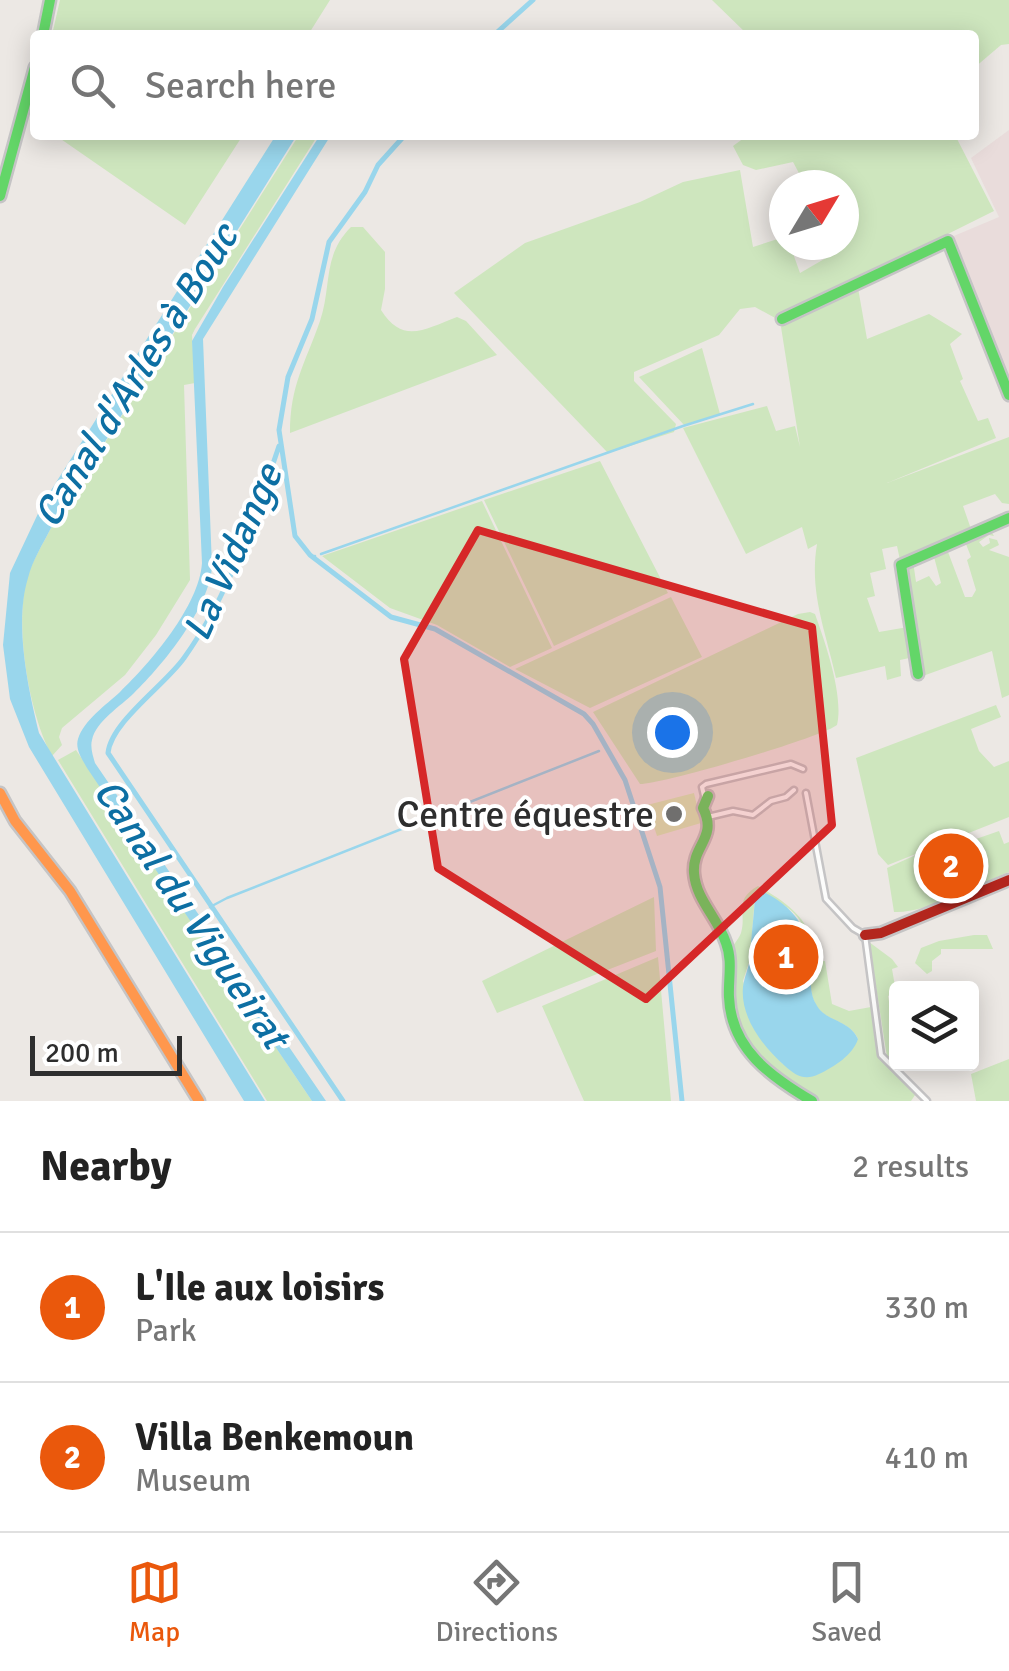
<!DOCTYPE html>
<html lang="en">
<head>
<meta charset="utf-8">
<style>
  body { margin:0; font-family:Signika,sans-serif; background:#f2f2f2; color:#222 }
  .controls { position:absolute; right:30px; bottom:30px; display:grid; overflow:hidden; border-radius:10px; box-shadow:0 5px 25px #0003 }
  .controls button { width:90px; height:90px; display:grid; place-items:center; padding:0; border:0; border-bottom:2px solid #e0e0e0; background:#fff; color:#222; font:50px sans-serif }
  .compass { position:absolute; left:769px; top:170px; width:90px; height:90px; border-radius:50%; background:#fff; box-shadow:0 5px 25px #0003; rotate:52deg }
  .scale { position:absolute; left:30px; bottom:25px; width:152px; box-sizing:border-box; padding-left:10px; border:5px solid #2e2e2e; border-top:0; font-size:28px; line-height:35px; white-space:nowrap; color:#2e2e2e; -webkit-text-stroke:8px #fff; paint-order:stroke }
  .you { position:absolute; left:672px; top:732px; width:35px; height:35px; margin:-25px; border:8px solid #fff; border-radius:50%; background:#1a73e8; box-shadow:0 0 0 15px #1a73e833 }
  .badge { display:grid; place-items:center; width:65px; height:65px; border-radius:50%; background:#ea580c; color:#fff; font-size:32px; font-weight:700 }
  .pin { position:absolute; translate:-50% -50%; border:5px solid #fff; box-shadow:0 2px 10px #0006 }
  .list { margin:0; padding:0; list-style:none }
  h2 { display:flex; justify-content:space-between; align-items:center; height:130px; margin:0; padding:0 40px; font-size:42px }
  h2 small { font-size:32px; font-weight:400; color:#767676 }
  .list li { display:grid; grid-template-columns:65px 1fr auto; gap:30px; align-items:center; box-sizing:border-box; height:150px; padding:0 40px; border-top:2px solid #e0e0e0 }
  .list b { display:block; font-size:38px; white-space:nowrap }
  .list p { margin:0; font-size:32px; white-space:nowrap; color:#767676 }
  .list em { font-size:32px; font-style:normal; color:#767676 }
  .icon { flex:none; width:55px; height:55px; fill:none; stroke:currentColor; stroke-width:2; stroke-linecap:round; stroke-linejoin:round }
  .map { position:relative; flex:none; width:1009px; height:1101px; overflow:hidden }
  .search { position:absolute; background:#fff; box-shadow:0 5px 25px #0003; left:30px; right:30px; top:30px; height:110px; display:flex; align-items:center; gap:25px; box-sizing:border-box; padding:0 35px; border-radius:10px; color:#767676; font-size:38px }
  .sheet { height:430px; background:#fff }
  nav { display:flex; justify-content:space-around; align-items:center; box-sizing:border-box; height:140px; border-top:2px solid #e0e0e0; background:#fff; font-size:28px; color:#767676 }
  nav a { display:grid; justify-items:center; gap:5px }
  nav .on { color:#ea580c }
  .map>svg:first-child { display:block }
  .medical { fill:#e9dcdb }
  .green { fill:#cee6be; fill-rule:evenodd }
  .pitch { fill:#d9eabb }
  .water { fill:#99d6ec }
  .lines { fill:none; stroke-linecap:round; stroke-linejoin:round }
  .stream { stroke:#99d6ec; stroke-width:2.5 }
  .canal { stroke:#99d6ec; stroke-width:5 }
  .street-casing { stroke:#c5c4c5; stroke-width:9 }
  .fast-casing { stroke:#c5c4c5; stroke-width:15 }
  .slow-casing { stroke:#c5c4c5; stroke-width:15 }
  .jam-casing { stroke:#c5c4c5; stroke-width:15 }
  .street { stroke:#fcfcfb; stroke-width:4 }
  .fast { stroke:#63d668; stroke-width:10 }
  .slow { stroke:#ff974d; stroke-width:10 }
  .jam { stroke:#b3261e; stroke-width:10 }
  .marked { fill:#d62828; fill-opacity:0.2; stroke:#d62828; stroke-width:8; stroke-linejoin:round }
  .poi-dot { fill:#706f6e; stroke:#fff; stroke-width:4 }
  .labels { text-anchor:middle; stroke-width:8; stroke-linejoin:round; paint-order:stroke }
  .poi-label { font-size:38px; fill:#2e2e2e; stroke:#fff; text-anchor:end }
  .water-label { font-size:40px; font-style:italic; fill:#0d6fa3; stroke:#fff }
</style>
</head>
<body>
<div class="map">
<svg width="1009" height="1101" viewBox="0 0 1009 1101">
  <rect width="100%" height="100%" fill="#ece8e4"/>
  <path class="medical" d="M1009 130V391L949 238 999 217 971 158Z"/>
  <path class="green" d="M60 0H330L308 35H52Z
    M712 0H1009V44L1001 45 974 68V35H748Z
    M55 135H243L185 225Z
    M299 135H318L195 329 192 335 195 383 184 385 190 580 156 635 125 675 62 728 59 737 62 745 52 756C29 714 14 626 27 578 32 561 43 544 51 528Z
    M748 135H955L994 211 777 319 755 307 740 309 719 335 634 372V381L676 424 674 432 608 453 454 293 525 243 640 202 683 182 740 170 753 247 784 237V245H790L800 273 826 258 821 245H844V185H801L800 175 793 162 756 170 743 165 733 146Z
    M351 227H363L385 252V289L381 310C403 345 425 329 457 317L466 321 497 355 290 433C290 385 305 364 320 321 332 286 322 256 351 227Z
    M858 288 867 339 929 314 962 334 950 344 963 379 960 381 978 421 988 418 996 438 887 483 1009 437V504L1002 503 995 494 963 506 971 529 900 560 897 546 882 549 886 569 870 573 875 596 867 598 879 632 908 627 914 657 900 660 901 676 887 680 885 666 836 678C825 629 809 592 817 544L808 549 802 527 746 554 683 428 767 406 776 431 795 426 800 447 781 327 785 320Z
    M702 348 720 414 685 426 639 377Z
    M600 461 668 593 554 646 484 500Z
    M482 501 552 648 510 667 437 625 390 608 322 556Z
    M984 531 986 534 991 531 994 536 989 535 979 542 983 547 990 543 989 538 997 540 999 545 989 550 1009 557V695L1002 698 992 651 920 677 902 566 913 561 916 582 929 576 936 586 941 583 934 557 948 552 965 597H972L976 590 967 560 971 557 964 539Z
    M671 597 702 657 590 708 515 669Z
    M810 612 815 614C825 642 844 696 837 725 820 738 663 784 640 784L593 712 798 614Z
    M996 705 1001 717 971 729 979 751 994 767 1009 761V817L888 865 878 854 856 758Z
    M76 750 312 1101H267L58 760Z
    M999 831 1004 844 1009 842V872C979 884 925 914 894 912L887 868 940 844 948 859 943 864 947 874 957 878H969L968 857 956 852V846Z
    M758 886C787 903 813 920 815 957L817 961H825L832 1004 849 1011 871 1007 878 1055 915 1095 911 1101C888 1101 837 1101 818 1101 809 1098 799 1090 791 1085 739 1053 724 1012 731 953 732 944 738 941 741 933 747 912 733 900 758 886ZM755 896C792 902 808 920 811 959 811 975 808 991 816 1005 825 1022 850 1020 858 1039L783 1064 762 1040 743 981 750 959Z
    M654 897 656 951 497 1013 482 981Z
    M974 935H987L993 949H941V954L932 961V971L927 974 915 963 921 948 939 941Z
    M869 942 892 959 898 967 892 969 896 992 888 996 896 1040V1058L891 1060 887 1057Z
    M658 957 671 1101H584L542 1006Z
    M1009 1059V1101H976L971 1074Z"/>
  <path class="pitch" d="M694 793 701 823 657 836 647 805Z"/>
  <path class="water" d="M276 135H297L51 528C43 544 32 561 28 578 14 623 28 688 39 733L265 1101H244L29 747 10 699 3 645 10 573 43 503Z
    M320 135H331L203 339 212 566C210 607 163 665 134 693 121 706 96 721 92 740 90 747 93 756 95 763L326 1101H312L87 768C82 759 75 749 78 739 84 720 106 705 120 692 151 662 199 606 202 563L192 341 223 287Z
    M760 890C792 905 810 927 811 964 811 978 809 992 816 1004 825 1022 849 1019 858 1039 853 1055 834 1067 819 1074 805 1081 796 1076 785 1066 763 1047 740 1017 743 987 744 977 749 968 750 957 751 937 754 916 755 896Z"/>
  <g class="lines">
    <path class="stream" d="M321 554 683 426 753 404
      M312 557 315 556
      M210 907 227 898 599 751"/>
    <path class="canal" d="M494 35 533 0
      M405 135 378 165 365 192 329 242 312 319 288 377 279 430 295 536 310 555 391 617 435 629 584 714 593 724 625 780 660 887 682 1101
      M279 446C255 518 229 595 184 658 165 685 111 722 108 753L343 1101"/>
    <g class="street-casing">
      <path id="street" d="M806 793 826 899 853 928 865 935 881 1055 927 1101
        M705 800 702 787 706 784 791 764 803 769
        M708 817 733 811 753 815 771 801 786 797 794 790"/>
    </g>
    <g class="fast-casing">
      <path id="fast" d="M43 35 50 0
        M0 196 35 67
        M782 319 948 241 1009 395
        M918 674 901 565 1009 518
        M708 796 703 808C718 838 692 845 694 873 696 900 718 918 726 943 733 961 728 979 729 997 731 1049 771 1077 812 1101"/>
    </g>
    <g class="slow-casing">
      <path id="slow" d="M0 793 15 821 70 891 199 1101"/>
    </g>
    <g class="jam-casing">
      <path id="jam" d="M865 935 881 933 1009 880"/>
    </g>
    <use href="#street" class="street"/>
    <use href="#fast" class="fast"/>
    <use href="#slow" class="slow"/>
    <use href="#jam" class="jam"/>
  </g>
  <path class="marked" d="M478 530 812 627 832 825 646 999 438 868 404 659Z"/>
  <circle class="poi-dot" cx="674" cy="814" r="10"/>
  <g class="labels">
    <g class="poi-label">
      <text x="654" y="827">Centre équestre</text>
    </g>
    <g class="water-label">
      <text transform="translate(135 375) rotate(-58)" y="14">Canal d'Arles à Bouc</text>
      <text transform="translate(232 552) rotate(-66)" y="14">La Vidange</text>
      <text transform="translate(192 913) rotate(56)" y="14">Canal du Vigueirat</text>
    </g>
  </g>
</svg>
<div class="controls">
<button><svg class="icon" aria-label="layers" viewBox="0 0 24 24"><path d="M12 4l9 5-9 5-9-5zM3 14l9 5 9-5"/></svg></button>
</div>
<svg class="compass" viewBox="-18 -18 36 36"><path d="M0-13l5 13h-10z" fill="#e53935"/><path d="M0 13l5-13h-10z" fill="#767676"/></svg>
<div class="scale">200 m</div>
<div class="you"></div>
<div class="pin badge" style="left:786px;top:957px">1</div>
<div class="pin badge" style="left:951px;top:866px">2</div>
<div class="search"><svg class="icon" aria-label="search" viewBox="0 0 24 24"><circle cx="10" cy="10" r="6"/><path d="M15 15l6 6"/></svg>Search here</div>
</div>
<section class="sheet">
<h2>Nearby<small>2 results</small></h2>
<ul class="list">
<li><span class="badge">1</span><div><b>L'Ile aux loisirs</b><p>Park</p></div><em>330 m</em></li>
<li><span class="badge">2</span><div><b>Villa Benkemoun</b><p>Museum</p></div><em>410 m</em></li>
</ul>
</section>
<nav>
<a class="on"><svg class="icon" aria-label="map" viewBox="0 0 24 24"><path d="M3 6l6-2 6 2 6-2v14l-6 2-6-2-6 2zM9 4v14M15 6v14"/></svg>Map</a>
<a><svg class="icon" aria-label="directions" viewBox="0 0 24 24"><path d="M12 3l9 9-9 9-9-9zM9 14v-3h6M13 9l2 2-2 2"/></svg>Directions</a>
<a><svg class="icon" aria-label="saved" viewBox="0 0 24 24"><path d="M7 4h10v16l-5-4-5 4z"/></svg>Saved</a>
</nav>
</body>
</html>
